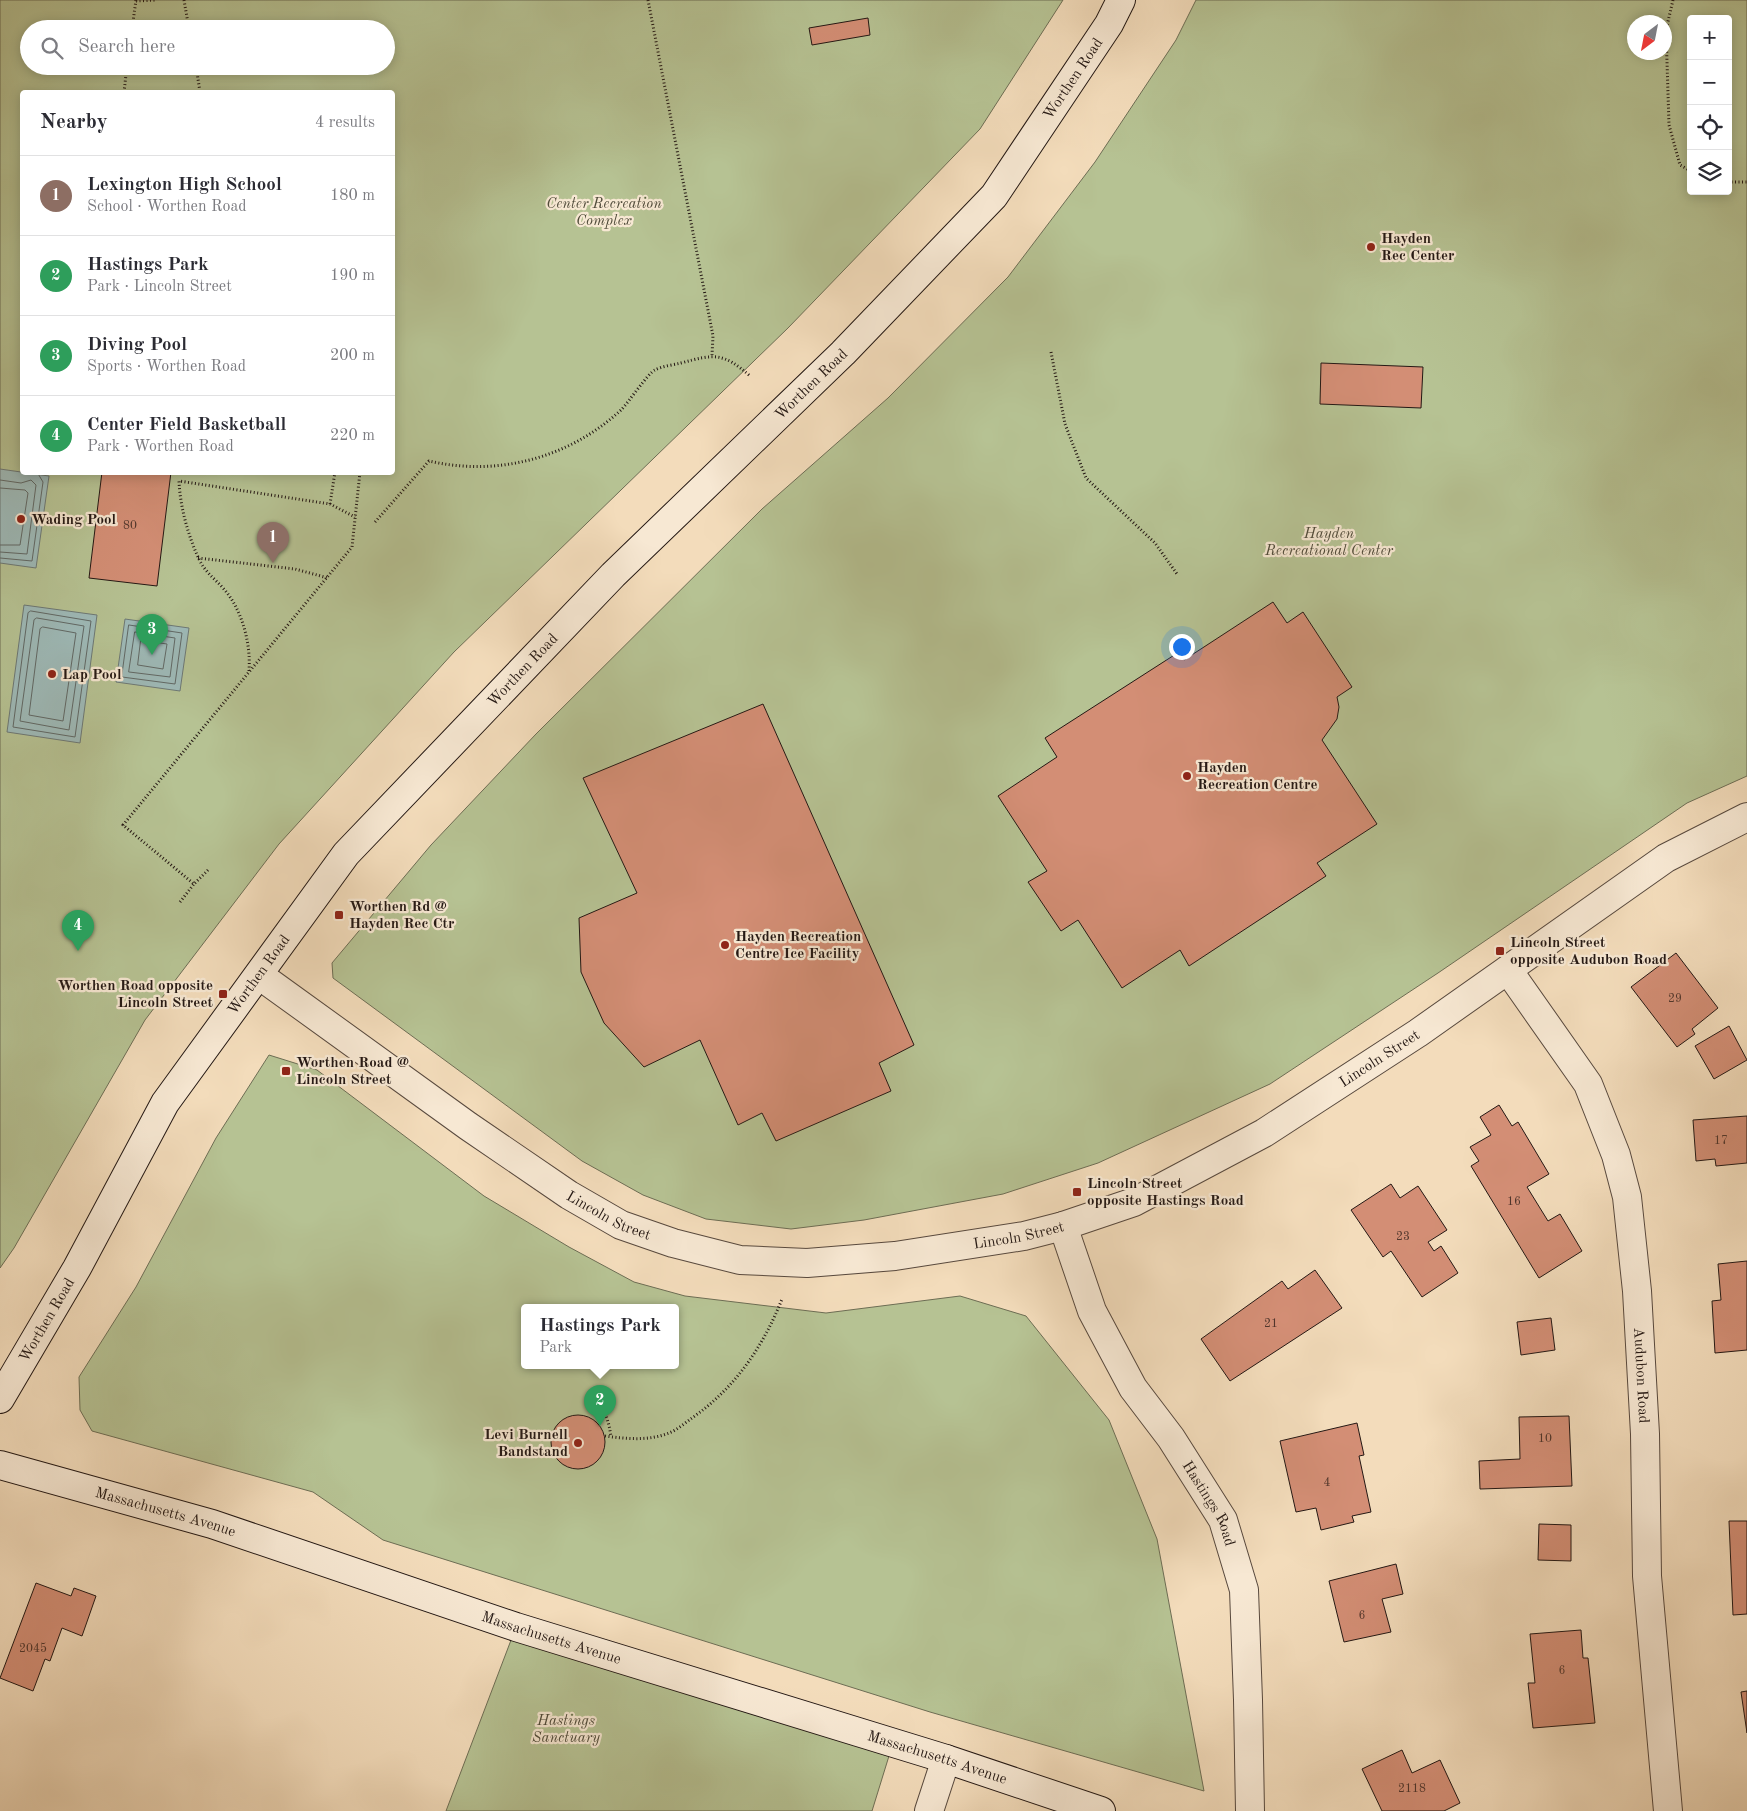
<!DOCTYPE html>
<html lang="en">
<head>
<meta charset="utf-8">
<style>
  body { margin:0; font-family:"Old Standard TT",serif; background:#f7f7f7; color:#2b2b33 }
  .controls { position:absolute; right:15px; top:15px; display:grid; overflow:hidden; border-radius:5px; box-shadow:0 2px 12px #0003 }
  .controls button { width:45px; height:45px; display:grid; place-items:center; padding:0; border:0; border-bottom:1px solid #e1e1e2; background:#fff; color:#2b2b33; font:25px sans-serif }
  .compass { position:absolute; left:1627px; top:15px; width:45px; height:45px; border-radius:50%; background:#fff; box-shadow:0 2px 12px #0003; rotate:212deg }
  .you { position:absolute; left:1181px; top:646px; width:18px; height:18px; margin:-12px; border:4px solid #fff; border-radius:50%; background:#1a73e8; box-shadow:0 0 0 8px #1a73e833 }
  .badge { display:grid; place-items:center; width:32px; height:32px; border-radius:50%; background:#db2777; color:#fff; font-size:16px; font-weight:700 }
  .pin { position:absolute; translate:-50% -41px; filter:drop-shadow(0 1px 2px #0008) }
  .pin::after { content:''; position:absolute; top:26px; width:18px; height:15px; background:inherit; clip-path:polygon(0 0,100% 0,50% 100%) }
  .popup { position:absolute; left:521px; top:1304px; width:158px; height:65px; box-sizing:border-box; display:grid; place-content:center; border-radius:5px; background:#fff; filter:drop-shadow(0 1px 4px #0005); font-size:16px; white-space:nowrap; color:#7c7c81 }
  .popup b { font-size:19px; color:#2b2b33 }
  .popup::after { content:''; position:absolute; left:50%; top:100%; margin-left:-10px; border:10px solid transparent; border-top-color:#fff }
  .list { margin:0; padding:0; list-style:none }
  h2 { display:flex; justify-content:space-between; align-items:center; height:65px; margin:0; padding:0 20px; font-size:21px }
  h2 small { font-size:16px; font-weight:400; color:#7c7c81 }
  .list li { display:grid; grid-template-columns:32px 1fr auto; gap:15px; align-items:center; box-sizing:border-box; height:80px; padding:0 20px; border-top:1px solid #e1e1e2 }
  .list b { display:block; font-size:19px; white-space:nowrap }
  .list p { margin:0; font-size:16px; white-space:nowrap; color:#7c7c81 }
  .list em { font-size:16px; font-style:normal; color:#7c7c81 }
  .icon { flex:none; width:28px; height:28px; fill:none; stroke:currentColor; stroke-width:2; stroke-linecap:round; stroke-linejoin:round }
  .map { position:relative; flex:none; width:1747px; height:1811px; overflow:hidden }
  .search { position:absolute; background:#fff; box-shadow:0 2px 12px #0003; left:20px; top:20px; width:375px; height:55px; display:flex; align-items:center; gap:12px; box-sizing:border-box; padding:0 18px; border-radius:28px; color:#7c7c81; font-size:19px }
  .panel { position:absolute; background:#fff; box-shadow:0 2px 12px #0003; left:20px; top:90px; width:375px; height:385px; border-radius:5px }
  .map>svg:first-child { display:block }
  .green { fill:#b6c293; stroke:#6d6d54; fill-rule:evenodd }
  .water { fill:#9ebab8; stroke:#6d7976 }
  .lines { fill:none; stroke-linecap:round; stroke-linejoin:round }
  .shore { stroke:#616966; stroke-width:1 }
  .building { fill:#d38e75; stroke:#241814 }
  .minor-casing { stroke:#58493e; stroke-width:30 }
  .tertiary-casing { stroke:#58493e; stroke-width:30 }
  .secondary-casing { stroke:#241814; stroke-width:30 }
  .path { stroke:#241814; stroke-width:3; stroke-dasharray:1 2.5; stroke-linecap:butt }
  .minor { stroke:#f7e8d3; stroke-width:28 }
  .tertiary { stroke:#f7e8d3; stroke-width:28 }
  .secondary { stroke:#f7e8d3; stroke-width:28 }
  .poi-dot { fill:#8f2418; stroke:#f7e8d3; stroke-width:2 }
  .labels { text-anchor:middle; stroke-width:4.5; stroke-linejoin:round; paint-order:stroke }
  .number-label { font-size:12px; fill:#50362c }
  .street-label { font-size:15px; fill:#241814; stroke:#f7e8d3 }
  .park-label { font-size:15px; font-style:italic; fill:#504b3a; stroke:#f7e8d3 }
  .poi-label { font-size:15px; font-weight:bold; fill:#241814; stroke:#f7e8d3; text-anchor:start }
</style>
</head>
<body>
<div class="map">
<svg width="1747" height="1811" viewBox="0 0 1747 1811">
  <rect width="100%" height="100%" fill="#f3dcbb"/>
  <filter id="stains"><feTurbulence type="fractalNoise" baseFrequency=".004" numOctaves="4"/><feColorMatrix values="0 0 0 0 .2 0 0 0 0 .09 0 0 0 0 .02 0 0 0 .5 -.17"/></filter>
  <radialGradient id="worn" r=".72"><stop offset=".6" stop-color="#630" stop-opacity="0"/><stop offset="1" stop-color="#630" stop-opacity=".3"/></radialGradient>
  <path class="green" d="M0 0H1063L980 129 788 328 454 652 279 844 145 1020 14 1248 0 1268ZM29 29H386V66H29ZM22 92H392V472H22Z
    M1196 0H1747V776L1687 803 1438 973 1270 1084 1098 1163 1003 1194 864 1220 791 1229 706 1219 643 1195 582 1161 333 978 332 963 431 845 536 734 762 509 888 398 1008 277 1095 162 1176 40ZM1691 19H1728V191H1691ZM1634 22H1664V52H1634Z
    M269 1055 317 1070 484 1196 569 1247 634 1282 685 1296 826 1313 960 1296 1026 1316 1109 1420 1157 1539 1204 1791 930 1712 383 1540 313 1492 92 1431 80 1410 79 1377 136 1287 216 1138ZM525 1307H675V1365H525Z
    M516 1627 893 1743 872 1811H446Z"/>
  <path class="water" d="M0 469 49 476 36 568 0 563Z
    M24 605 97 615 80 743 7 732Z
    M125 619 189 628 180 691 116 682Z"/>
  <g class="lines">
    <path class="shore" d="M0 480 21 483 31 480 36 485 27 554 0 552
      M0 488 25 490 28 493 20 545H0
      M0 558 32 561 43 482 37 472
      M31 611 91 621 75 737 13 727 28 613Z
      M37 618 84 626 69 730 20 721 34 620Z
      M129 625 182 633 175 684 122 677Z
      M43 627 76 633 63 721 29 715 40 629Z
      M135 632 175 638 170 677 129 672Z
      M141 640 167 644 163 669 138 665Z"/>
  </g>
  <path class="building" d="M868 18 870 35 812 45 809 28Z
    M1321 363 1423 367 1421 408 1320 404Z
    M102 472H171L157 586 89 578Z
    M1273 602 1287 623 1303 612 1352 687 1337 697 1339 707 1337 719 1322 740 1377 824 1317 863 1326 876 1189 966 1180 950 1122 988 1078 920 1061 931 1028 882 1047 871 998 796 1057 757 1045 738 1179 652 1184 660Z
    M763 704 914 1045 879 1063 891 1091 776 1141 762 1113 738 1125 700 1040 644 1067 604 1023 581 972 579 918 637 893 583 778Z
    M1676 953 1718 1008 1692 1029 1695 1034 1677 1047 1631 987Z
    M1729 1026 1747 1060 1714 1079 1695 1046Z
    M1499 1105 1512 1126 1518 1122 1549 1174 1527 1187 1548 1221 1560 1214 1582 1251 1539 1278 1471 1166 1479 1161 1470 1147 1491 1135 1480 1117Z
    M1747 1116V1163L1716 1166 1715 1159 1696 1161 1693 1120Z
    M1391 1184 1400 1198 1418 1186 1447 1230 1428 1242 1434 1251 1441 1246 1458 1273 1422 1297 1391 1251 1383 1257 1351 1210Z
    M1747 1261V1350L1715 1353 1712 1301 1721 1300 1718 1264Z
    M1315 1270 1342 1308 1230 1381 1201 1339 1282 1281 1288 1289Z
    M1551 1318 1555 1350 1521 1355 1517 1322Z
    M551 1442a27 27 0 1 1 54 0a27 27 0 1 1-54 0Z
    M1569 1416 1572 1486 1480 1489 1479 1461 1520 1459 1519 1417Z
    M1357 1423 1364 1455 1359 1456 1371 1512 1352 1516 1354 1522 1321 1530 1316 1508 1296 1512 1280 1441Z
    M1729 1521H1747V1614L1733 1615Z
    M1539 1524 1571 1525V1561L1538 1560Z
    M1396 1564 1403 1594 1382 1599 1391 1632 1344 1642 1329 1581Z
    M36 1583 71 1596 74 1588 96 1596 82 1636 62 1628 50 1661 45 1659 33 1691 0 1678Z
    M1581 1630 1583 1658H1588L1595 1723 1533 1728 1528 1683H1535L1530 1634Z
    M1747 1691V1733L1741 1692Z
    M1402 1750 1412 1773 1440 1760 1460 1803 1444 1811H1382L1362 1769Z"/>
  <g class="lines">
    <g class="minor-casing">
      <g id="minor">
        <path id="s1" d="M1508 970 1588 1084 1616 1155 1627 1197 1637 1291 1645 1434 1647 1576 1668 1811"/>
        <path id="s2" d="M1063 1226 1092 1311 1133 1388 1171 1438 1223 1520 1244 1590 1248 1700 1250 1811"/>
        <path d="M929 1811 946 1759"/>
      </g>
    </g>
    <g class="tertiary-casing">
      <g id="tertiary">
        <path id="s3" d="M259 975 468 1126 569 1195 621 1225 673 1243 740 1260 807 1263 895 1256 1024 1236 1063 1226 1134 1202 1264 1133 1418 1033 1666 858 1747 817"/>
      </g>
    </g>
    <g class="secondary-casing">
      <g id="secondary">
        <path id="s4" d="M0 1399 77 1268 165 1103 346 854 613 575 843 353 994 196 1109 24 1121 0"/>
        <path id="s5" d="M0 1465 212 1524 516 1627 946 1759 1101 1811"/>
      </g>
    </g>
    <path class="path" d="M184 0 189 29
      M648 0 713 336 712 355
      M1673 0 1666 30 1669 125 1680 165 1691 171
      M136 1 157 0
      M132 29 136 0
      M196 66 200 92
      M124 92 127 66
      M1728 182H1747
      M1051 352 1065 424 1086 478 1155 543 1177 574
      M330 504 335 472
      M375 522 429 461C498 477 569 458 621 410 629 402 648 373 655 370 662 366 673 365 681 363 714 354 723 352 750 376
      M198 558 295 569 328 578
      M249 671C251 643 242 609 223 588 214 578 205 572 199 559 188 536 180 506 179 481L330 504 355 517
      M208 870 194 884 123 825 352 547 360 472
      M180 902 194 884
      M594 1400C606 1411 609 1422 611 1437
      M605 1436C627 1439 649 1441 669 1433 677 1430 685 1423 692 1418 735 1388 763 1347 782 1299"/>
    <use href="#minor" class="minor"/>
    <use href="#tertiary" class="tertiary"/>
    <use href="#secondary" class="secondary"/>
  </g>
  <g class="poi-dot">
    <circle cx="1371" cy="247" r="5"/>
    <circle cx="21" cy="519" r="5"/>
    <circle cx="52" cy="674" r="5"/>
    <circle cx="1187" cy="776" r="5"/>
    <rect x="334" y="910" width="10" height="10" rx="2.5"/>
    <circle cx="725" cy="945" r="5"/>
    <rect x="1495" y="946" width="10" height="10" rx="2.5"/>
    <rect x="218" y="989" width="10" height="10" rx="2.5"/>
    <rect x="281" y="1066" width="10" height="10" rx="2.5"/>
    <rect x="1072" y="1187" width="10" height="10" rx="2.5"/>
    <circle cx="578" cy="1443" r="5"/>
  </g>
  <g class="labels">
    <g class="number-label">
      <text x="130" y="529">80</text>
      <text x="1675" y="1002">29</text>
      <text x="1721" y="1144">17</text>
      <text x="1514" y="1205">16</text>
      <text x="1403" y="1240">23</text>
      <text x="1271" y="1327">21</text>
      <text x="1545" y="1442">10</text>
      <text x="1327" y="1486">4</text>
      <text x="1362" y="1619">6</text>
      <text x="33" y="1652">2045</text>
      <text x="1562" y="1674">6</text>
      <text x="1412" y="1792">2118</text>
    </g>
    <g class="street-label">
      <text dy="5" stroke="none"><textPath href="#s4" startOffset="1712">Worthen Road</textPath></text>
      <text dy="5" stroke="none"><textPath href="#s4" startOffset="1308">Worthen Road</textPath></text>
      <text dy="5" stroke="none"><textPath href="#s4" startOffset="902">Worthen Road</textPath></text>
      <text dy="5" stroke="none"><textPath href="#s4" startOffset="498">Worthen Road</textPath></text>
      <text dy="5" stroke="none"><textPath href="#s3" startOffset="1250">Lincoln Street</textPath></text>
      <text dy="5" stroke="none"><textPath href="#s3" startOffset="425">Lincoln Street</textPath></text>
      <text dy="5" stroke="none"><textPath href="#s3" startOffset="845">Lincoln Street</textPath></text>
      <text dy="5" stroke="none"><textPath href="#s4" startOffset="92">Worthen Road</textPath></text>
      <text dy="5" stroke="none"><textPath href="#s1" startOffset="438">Audubon Road</textPath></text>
      <text dy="5" stroke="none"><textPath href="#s2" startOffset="316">Hastings Road</textPath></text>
      <text dy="5" stroke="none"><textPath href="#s5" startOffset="172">Massachusetts Avenue</textPath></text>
      <text dy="5" stroke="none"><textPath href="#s5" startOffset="578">Massachusetts Avenue</textPath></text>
      <text dy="5" stroke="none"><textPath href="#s5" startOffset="982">Massachusetts Avenue</textPath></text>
    </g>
    <g class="park-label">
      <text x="604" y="208">Center Recreation<tspan x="604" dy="17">Complex</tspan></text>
      <text x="1329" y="538">Hayden<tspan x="1329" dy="17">Recreational Center</tspan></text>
      <text x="566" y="1725">Hastings<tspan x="566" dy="17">Sanctuary</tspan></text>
    </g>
    <g class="poi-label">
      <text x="1381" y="243">Hayden<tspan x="1381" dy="17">Rec Center</tspan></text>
      <text x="31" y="524">Wading Pool</text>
      <text x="62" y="679">Lap Pool</text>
      <text x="1197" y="772">Hayden<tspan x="1197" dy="17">Recreation Centre</tspan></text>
      <text x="349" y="911">Worthen Rd @<tspan x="349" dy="17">Hayden Rec Ctr</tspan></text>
      <text x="735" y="941">Hayden Recreation<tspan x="735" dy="17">Centre Ice Facility</tspan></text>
      <text x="1510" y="947">Lincoln Street<tspan x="1510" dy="17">opposite Audubon Road</tspan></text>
      <text x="213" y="990" text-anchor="end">Worthen Road opposite<tspan x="213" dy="17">Lincoln Street</tspan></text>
      <text x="296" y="1067">Worthen Road @<tspan x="296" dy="17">Lincoln Street</tspan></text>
      <text x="1087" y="1188">Lincoln Street<tspan x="1087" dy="17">opposite Hastings Road</tspan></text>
      <text x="568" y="1439" text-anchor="end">Levi Burnell<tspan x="568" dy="17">Bandstand</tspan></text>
    </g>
  </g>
  <rect width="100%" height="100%" filter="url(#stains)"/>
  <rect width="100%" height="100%" fill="url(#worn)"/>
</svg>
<div class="controls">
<button>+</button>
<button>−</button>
<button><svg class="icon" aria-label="locate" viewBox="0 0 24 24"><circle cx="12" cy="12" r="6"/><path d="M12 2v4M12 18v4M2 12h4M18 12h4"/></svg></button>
<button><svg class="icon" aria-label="layers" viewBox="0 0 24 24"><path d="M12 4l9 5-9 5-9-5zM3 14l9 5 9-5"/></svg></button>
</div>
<svg class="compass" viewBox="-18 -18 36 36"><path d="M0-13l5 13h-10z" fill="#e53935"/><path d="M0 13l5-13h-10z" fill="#7c7c81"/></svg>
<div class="you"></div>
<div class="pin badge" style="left:273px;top:563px;background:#8d6e63">1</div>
<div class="pin badge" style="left:600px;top:1426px;background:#2e9e5b">2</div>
<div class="popup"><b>Hastings Park</b>Park</div>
<div class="pin badge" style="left:152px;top:655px;background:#2e9e5b">3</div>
<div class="pin badge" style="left:78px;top:951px;background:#2e9e5b">4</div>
<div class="search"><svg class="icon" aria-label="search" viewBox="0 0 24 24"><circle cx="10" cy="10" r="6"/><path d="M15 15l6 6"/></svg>Search here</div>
<section class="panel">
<h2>Nearby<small>4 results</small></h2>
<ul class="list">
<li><span class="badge" style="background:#8d6e63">1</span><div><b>Lexington High School</b><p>School · Worthen Road</p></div><em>180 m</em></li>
<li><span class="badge" style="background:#2e9e5b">2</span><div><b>Hastings Park</b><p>Park · Lincoln Street</p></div><em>190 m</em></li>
<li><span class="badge" style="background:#2e9e5b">3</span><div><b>Diving Pool</b><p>Sports · Worthen Road</p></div><em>200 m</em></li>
<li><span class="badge" style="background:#2e9e5b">4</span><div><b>Center Field Basketball</b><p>Park · Worthen Road</p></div><em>220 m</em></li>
</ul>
</section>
</div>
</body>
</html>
